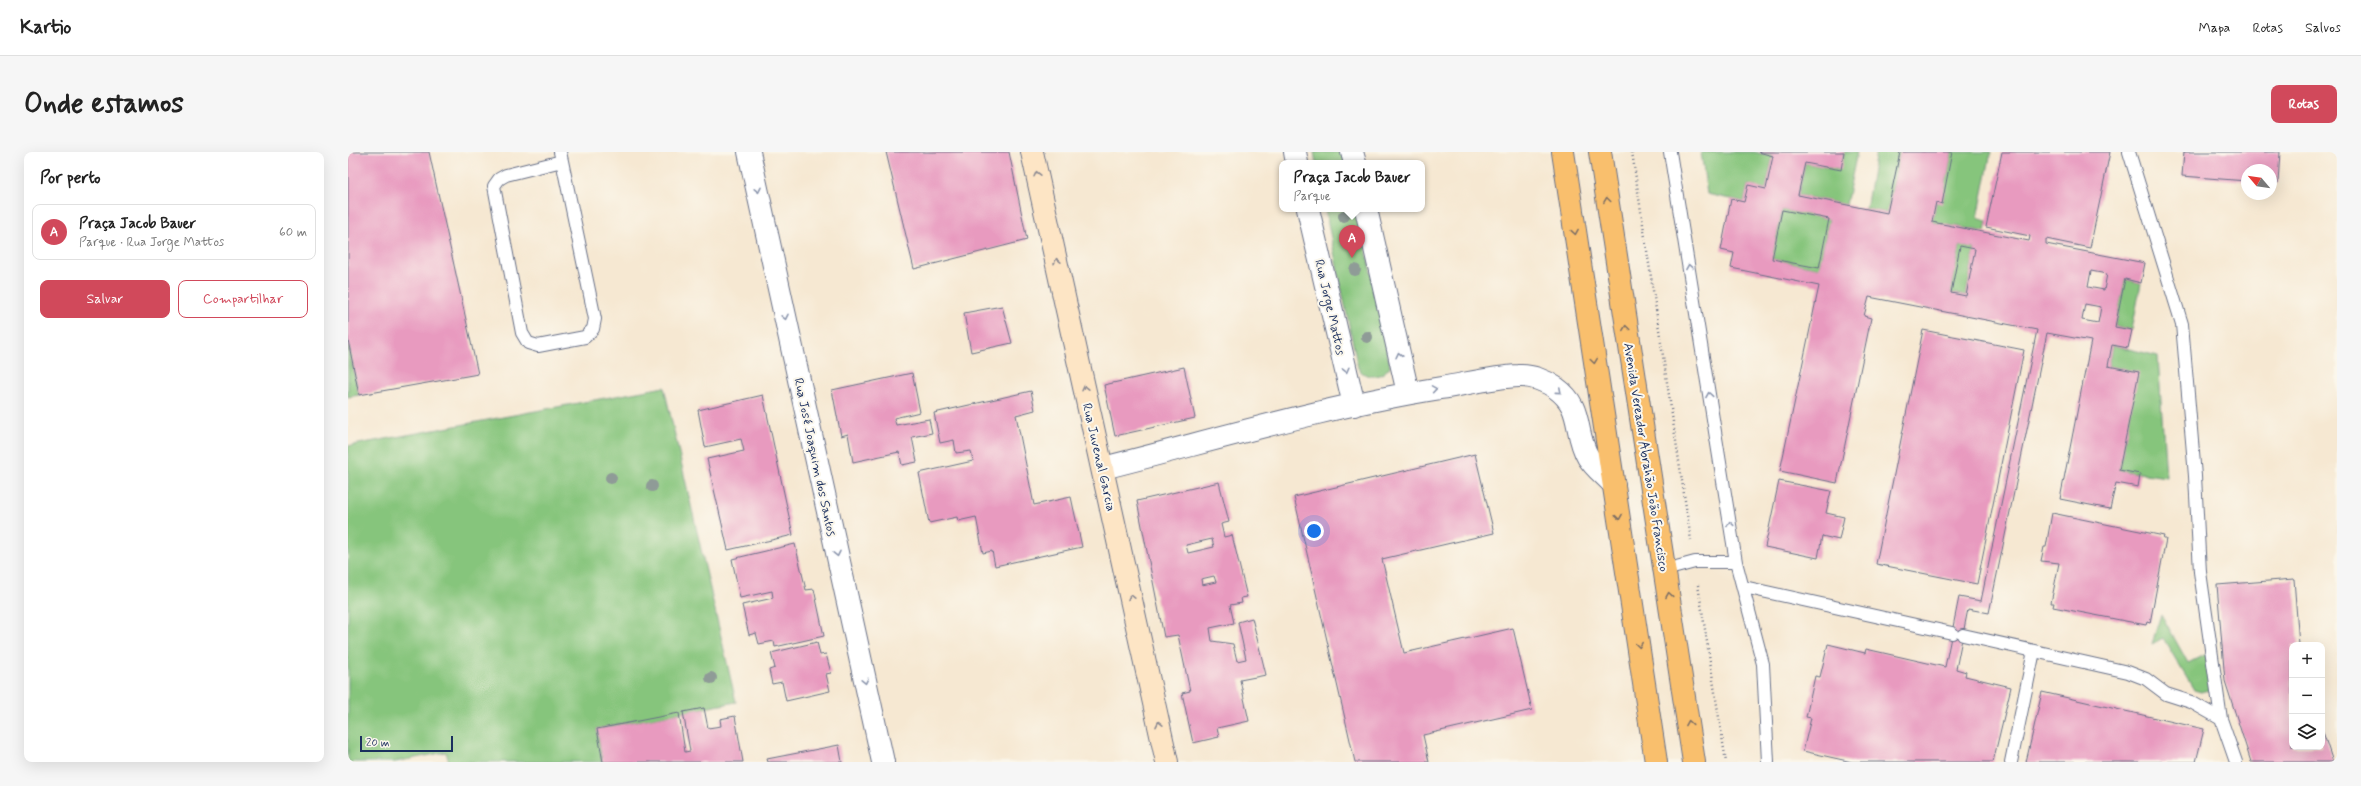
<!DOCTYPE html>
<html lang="pt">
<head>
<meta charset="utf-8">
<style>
  body { margin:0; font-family:Mynerve,sans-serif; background:#f6f6f6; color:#222 }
  .controls { position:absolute; right:12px; bottom:12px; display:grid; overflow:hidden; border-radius:8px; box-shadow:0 4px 16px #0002 }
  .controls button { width:36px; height:36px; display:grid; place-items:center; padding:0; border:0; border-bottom:1px solid #e0e0e0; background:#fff; color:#222; font:20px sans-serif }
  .compass { position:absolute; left:1893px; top:12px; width:36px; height:36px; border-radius:50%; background:#fff; box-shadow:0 4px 16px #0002; rotate:299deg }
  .scale { position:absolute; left:12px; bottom:10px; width:93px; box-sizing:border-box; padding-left:4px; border:2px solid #1b2f5e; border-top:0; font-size:11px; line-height:14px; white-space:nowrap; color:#1b2f5e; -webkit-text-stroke:3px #fbf7ec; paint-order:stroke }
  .you { position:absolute; left:966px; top:379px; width:14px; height:14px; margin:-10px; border:3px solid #fff; border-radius:50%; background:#1a73e8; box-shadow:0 0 0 6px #1a73e833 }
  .badge { display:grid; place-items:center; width:26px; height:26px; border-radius:50%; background:#d1495b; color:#fff; font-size:13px; font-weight:700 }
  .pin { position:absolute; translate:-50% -33px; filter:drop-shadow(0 1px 2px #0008) }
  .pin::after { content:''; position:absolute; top:21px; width:14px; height:12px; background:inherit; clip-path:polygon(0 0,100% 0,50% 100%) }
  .popup { position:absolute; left:931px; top:8px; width:146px; height:52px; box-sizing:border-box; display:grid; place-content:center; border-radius:8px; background:#fff; filter:drop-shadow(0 1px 3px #0005); font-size:13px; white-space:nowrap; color:#767676 }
  .popup b { font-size:15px; color:#222 }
  .popup::after { content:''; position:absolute; left:50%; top:100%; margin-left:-8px; border:8px solid transparent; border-top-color:#fff }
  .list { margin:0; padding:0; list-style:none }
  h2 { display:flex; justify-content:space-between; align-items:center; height:52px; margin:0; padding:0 16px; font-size:17px }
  h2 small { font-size:13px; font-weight:400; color:#767676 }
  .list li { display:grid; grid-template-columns:26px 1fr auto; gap:12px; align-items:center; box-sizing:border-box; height:56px; margin:0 8px 8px; padding:0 8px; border:1px solid #e0e0e0; border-radius:8px }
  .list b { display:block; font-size:15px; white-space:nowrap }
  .list p { margin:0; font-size:13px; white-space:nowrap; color:#767676 }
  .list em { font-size:13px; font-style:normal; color:#767676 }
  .actions { display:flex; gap:8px; padding:12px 16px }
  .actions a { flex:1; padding:9px 0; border:1px solid #d1495b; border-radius:8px; text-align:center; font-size:14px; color:#d1495b }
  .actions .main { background:#d1495b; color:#fff }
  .icon { flex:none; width:22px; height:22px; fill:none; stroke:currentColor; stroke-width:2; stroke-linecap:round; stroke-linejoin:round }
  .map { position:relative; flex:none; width:1989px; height:610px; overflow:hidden; border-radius:8px }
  header { display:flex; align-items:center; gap:24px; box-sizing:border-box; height:56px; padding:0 20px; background:#fff; border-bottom:1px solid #e0e0e0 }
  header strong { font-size:19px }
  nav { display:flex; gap:22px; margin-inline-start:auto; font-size:14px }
  .intro { display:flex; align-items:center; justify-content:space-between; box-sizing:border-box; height:96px; padding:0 24px }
  h1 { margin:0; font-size:28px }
  .button { padding:10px 18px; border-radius:8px; background:#d1495b; color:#fff; font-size:14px; font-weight:700 }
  main { display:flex; gap:24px; padding:0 24px }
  aside { flex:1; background:#fff; border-radius:8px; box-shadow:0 4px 16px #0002 }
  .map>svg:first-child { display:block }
  .green { fill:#86c57c; stroke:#507a6d }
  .building { fill:#e89abf; fill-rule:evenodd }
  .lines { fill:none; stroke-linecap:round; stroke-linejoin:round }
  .lane-casing { stroke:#687087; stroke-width:14 }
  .street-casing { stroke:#687087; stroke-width:24 }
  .secondary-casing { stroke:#687087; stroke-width:24 }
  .primary-casing { stroke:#687087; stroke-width:24 }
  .path { stroke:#687087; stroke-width:2.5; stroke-dasharray:1 3; stroke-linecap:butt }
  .lane { stroke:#fff; stroke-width:12 }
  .street { stroke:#fff; stroke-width:22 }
  .secondary { stroke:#fde5c5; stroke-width:22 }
  .primary { stroke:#f9bf6d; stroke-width:22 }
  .tree { fill:#8f9b97 }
  .oneway { stroke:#8c8a92 }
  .oneway2 { stroke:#8d97ae }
  .oneway3 { stroke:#7f7065 }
  .labels { text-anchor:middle; stroke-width:4; stroke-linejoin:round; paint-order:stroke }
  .street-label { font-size:13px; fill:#1b2f5e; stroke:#fbf7ec }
</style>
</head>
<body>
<header>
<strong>Kartio</strong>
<nav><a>Mapa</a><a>Rotas</a><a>Salvos</a></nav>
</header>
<div class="intro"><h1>Onde estamos</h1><a class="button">Rotas</a></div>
<main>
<aside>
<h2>Por perto<small></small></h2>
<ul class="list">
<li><span class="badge">A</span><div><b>Praça Jacob Bauer</b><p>Parque · Rua Jorge Mattos</p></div><em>60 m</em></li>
</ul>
<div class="actions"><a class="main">Salvar</a><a>Compartilhar</a></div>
</aside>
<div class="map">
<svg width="1989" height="610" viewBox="0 0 1989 610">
  <rect width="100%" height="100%" fill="#fbf7ec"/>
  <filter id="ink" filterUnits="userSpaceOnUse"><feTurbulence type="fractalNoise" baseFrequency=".025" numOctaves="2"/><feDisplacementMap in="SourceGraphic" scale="8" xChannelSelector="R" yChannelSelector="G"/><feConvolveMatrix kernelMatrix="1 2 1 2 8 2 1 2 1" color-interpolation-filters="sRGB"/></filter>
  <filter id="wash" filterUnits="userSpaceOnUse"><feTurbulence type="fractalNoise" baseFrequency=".012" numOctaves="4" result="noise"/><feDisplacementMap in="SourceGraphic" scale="16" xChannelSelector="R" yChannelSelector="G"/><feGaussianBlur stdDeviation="0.9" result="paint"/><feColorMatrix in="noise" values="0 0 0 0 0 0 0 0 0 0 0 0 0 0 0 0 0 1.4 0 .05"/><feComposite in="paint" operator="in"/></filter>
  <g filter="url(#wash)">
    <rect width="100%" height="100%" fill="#f6e8d2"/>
    <path class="green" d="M966 0H998L1000 11H968Z
      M1353 0H1406L1425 4 1418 37 1400 33 1396 50 1359 42Z
      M1496 0H1509L1498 53 1450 43 1457 11 1492 18Z
      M1528 0H1552L1539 61 1518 57Z
      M1604 0H1643L1630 66 1639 69 1637 80 1584 70 1588 50 1594 51Z
      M977 57H1010L1042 214C1035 226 1018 228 1010 216Z
      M1434 58 1481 67 1471 116 1424 107Z
      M1612 94 1627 97 1618 144 1603 141Z
      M1777 127 1793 131 1784 178 1767 175Z
      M0 188 11 243 0 245Z
      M1764 193 1810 204 1818 325 1771 318 1790 220 1760 214Z
      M316 235 388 550 249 577 254 610H101L98 600 47 610H0V294Z
      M1813 462 1840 511 1858 502 1862 538 1853 540 1846 538 1815 486 1804 492Z"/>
    <g id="blocks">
      <path class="building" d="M0 0H81L130 222 11 243 0 188Z
        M538 0H661L679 88 566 117Z
        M1410 0H1496L1493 18 1457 11 1450 43 1539 61 1552 0H1604L1594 52 1588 50 1584 70 1681 89 1682 84 1638 75 1654 0H1762L1742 96 1698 87V92L1797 111 1793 131 1777 127 1767 175 1784 178 1780 196 1764 193 1760 214 1791 220 1771 318 1792 322 1791 329 1790 335 1768 331 1762 357 1712 347 1743 189 1699 181 1641 461 1620 457 1608 517 1618 520 1617 524 1663 535 1645 610H1504L1455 599 1463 566 1458 565 1467 524 1472 525 1480 492 1517 501 1518 497 1597 515 1611 445 1633 449 1689 178 1521 145 1516 164 1523 166 1489 331 1432 319 1471 134 1383 116 1386 101 1373 98 1383 47 1396 50 1400 33 1418 37 1425 4ZM1434 58 1481 67 1471 116 1424 107ZM1612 94 1627 97 1618 144 1603 141ZM1743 119 1759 122 1756 138 1740 135ZM1737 152 1753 155 1750 171 1734 168Z
        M1836 0H1932L1930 31 1923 30V18H1899V29L1834 24Z
        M654 154 664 191 623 200 616 161Z
        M1575 178 1676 198 1629 432 1528 412Z
        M836 215 847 266 767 284 756 233Z
        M564 221 572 260 546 266 548 273 581 267 584 281 564 285 569 310 554 313 551 300 505 310 500 282 493 284 484 238Z
        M683 239 687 258 668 263 686 353 723 345 734 395 647 414 644 399 635 401 628 365 610 369 609 365 581 371 571 321 625 309 623 299 608 301 606 288 592 291 586 261Z
        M415 243 445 383 380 398 359 307 396 299 393 287 357 295 350 258Z
        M1127 302 1146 381 1034 407 1056 501 1165 476 1184 558 1075 583 1081 610H1007L946 345Z
        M1431 329 1483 339 1478 361 1496 365 1491 388 1474 384 1470 406 1417 395Z
        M871 330 881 370 873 372 876 385 884 383 899 445 893 446 894 451 882 453 886 471 862 476 864 489 885 492 889 509 898 507 890 470 904 466 918 523 892 528 901 569 869 576 871 585 845 591 834 541 842 539 830 483 816 485 789 349ZM864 387 866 395 840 401 838 393ZM866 424 868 430 854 433 853 427Z
        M1704 361 1816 384 1815 387H1818L1802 471 1799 470 1798 473 1705 455 1706 451H1703L1711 411 1693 409 1696 395H1698Z
        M447 392 458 438 466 437 476 484 427 495 426 489 411 492 408 481 401 483 394 453 425 446 424 439 392 446 384 407Z
        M1946 427 1951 493H1944V595H1974V577L1985 610H1903L1877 529 1869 433Z
        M469 490 472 503 478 502 483 521 478 522 482 539 438 549 434 530 424 532 421 518 427 516 423 501Z
        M1694 540 1856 577 1848 610H1678Z
        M356 556 360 576 373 574 372 567 387 564 395 610H255L249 577 331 561 337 600 342 599 335 560Z
        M491 593 494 610H420L419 607Z"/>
    </g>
  </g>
  <g filter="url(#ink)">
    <use href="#blocks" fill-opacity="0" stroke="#687087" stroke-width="1"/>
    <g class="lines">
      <g class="lane-casing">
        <path id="lane" d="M212 0 214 9 247 167 245 177 237 185 190 194 180 191 174 181 146 34 151 27 158 23 214 9
          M1322 0 1388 410 1415 512 1420 610
          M1781 0 1834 172 1847 324 1852 420 1873 567 1888 610
          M1317 418 1347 410H1388
          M1396 435 1604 481
          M1615 483 1780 520 1798 527 1818 542 1843 550 1873 567
          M1663 610 1686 499"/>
      </g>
      <g class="street-casing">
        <path id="street" d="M401 0 535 610
          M947 0 949 11
          M1004 0 1007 11
          M960 57 1006 253
          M1018 57 1060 241
          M755 316C867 288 979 254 1093 236 1118 232 1145 225 1171 224 1183 223 1198 229 1208 236 1236 256 1225 279 1240 305 1247 316 1257 323 1266 333"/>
      </g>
      <g class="secondary-casing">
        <path id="secondary" d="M684 0 819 610"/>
      </g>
      <g class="primary-casing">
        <path id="primary" d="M1215 0 1308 610
          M1252 0 1346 610"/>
      </g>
      <path class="path" d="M1284 0 1343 388
        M1350 433 1378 610"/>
      <use href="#lane" class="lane"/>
      <use href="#street" class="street"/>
      <use href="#secondary" class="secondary"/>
      <use href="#primary" class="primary"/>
    </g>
    <g class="tree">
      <circle cx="996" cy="64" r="6"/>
      <circle cx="1002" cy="88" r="6"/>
      <circle cx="1007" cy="118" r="6"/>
      <circle cx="1019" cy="185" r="6"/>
      <circle cx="263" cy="326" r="6"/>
      <circle cx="304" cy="334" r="6"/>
      <circle cx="363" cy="526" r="6"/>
    </g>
    <defs><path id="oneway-chevron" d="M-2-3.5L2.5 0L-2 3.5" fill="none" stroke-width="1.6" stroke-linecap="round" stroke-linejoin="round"/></defs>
    <g class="oneway">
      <use href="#oneway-chevron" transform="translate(689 22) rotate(-103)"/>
      <use href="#oneway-chevron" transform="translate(709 109) rotate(-103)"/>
      <use href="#oneway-chevron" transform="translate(737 236) rotate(-103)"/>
      <use href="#oneway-chevron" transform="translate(783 445) rotate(-102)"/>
      <use href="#oneway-chevron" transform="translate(811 572) rotate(-102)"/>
    </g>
    <g class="oneway2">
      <use href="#oneway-chevron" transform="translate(410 38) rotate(78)"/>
      <use href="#oneway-chevron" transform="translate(1341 115) rotate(-99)"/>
      <use href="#oneway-chevron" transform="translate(437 165) rotate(78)"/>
      <use href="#oneway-chevron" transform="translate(1051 203) rotate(-103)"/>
      <use href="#oneway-chevron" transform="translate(998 218) rotate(76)"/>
      <use href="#oneway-chevron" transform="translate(1086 237) rotate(-9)"/>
      <use href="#oneway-chevron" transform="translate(1211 239) rotate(41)"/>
      <use href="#oneway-chevron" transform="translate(1361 243) rotate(-99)"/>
      <use href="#oneway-chevron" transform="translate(1382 372) rotate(-99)"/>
      <use href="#oneway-chevron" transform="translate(489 402) rotate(78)"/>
      <use href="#oneway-chevron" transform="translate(517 529) rotate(78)"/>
    </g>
    <g class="oneway3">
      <use href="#oneway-chevron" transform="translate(1259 48) rotate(-98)"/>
      <use href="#oneway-chevron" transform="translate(1227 80) rotate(81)"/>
      <use href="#oneway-chevron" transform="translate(1278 176) rotate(-98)"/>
      <use href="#oneway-chevron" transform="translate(1246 209) rotate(82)"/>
      <use href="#oneway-chevron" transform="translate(1271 365) rotate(81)"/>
      <use href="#oneway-chevron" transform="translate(1321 443) rotate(-99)"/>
      <use href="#oneway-chevron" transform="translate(1291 493) rotate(82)"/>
      <use href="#oneway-chevron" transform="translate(1341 571) rotate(-99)"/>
    </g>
  </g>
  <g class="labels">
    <g class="street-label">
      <text transform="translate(983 155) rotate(77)" y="5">Rua Jorge Mattos</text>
      <text transform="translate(468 305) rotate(78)" y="5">Rua José Joaquim dos Santos</text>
      <text transform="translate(752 305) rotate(77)" y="5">Rua Juvenal Garcia</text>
      <text transform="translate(1299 305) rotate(81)" y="5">Avenida Vereador Abrahão João Francisco</text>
    </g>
  </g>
</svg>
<div class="controls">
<button>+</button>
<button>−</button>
<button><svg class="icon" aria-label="layers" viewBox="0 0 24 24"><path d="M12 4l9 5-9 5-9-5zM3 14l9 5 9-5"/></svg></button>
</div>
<svg class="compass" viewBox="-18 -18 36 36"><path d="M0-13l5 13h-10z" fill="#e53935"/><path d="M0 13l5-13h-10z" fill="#767676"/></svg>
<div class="scale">20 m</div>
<div class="you"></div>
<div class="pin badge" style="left:1004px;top:106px">A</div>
<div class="popup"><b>Praça Jacob Bauer</b>Parque</div>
</div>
</main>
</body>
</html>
